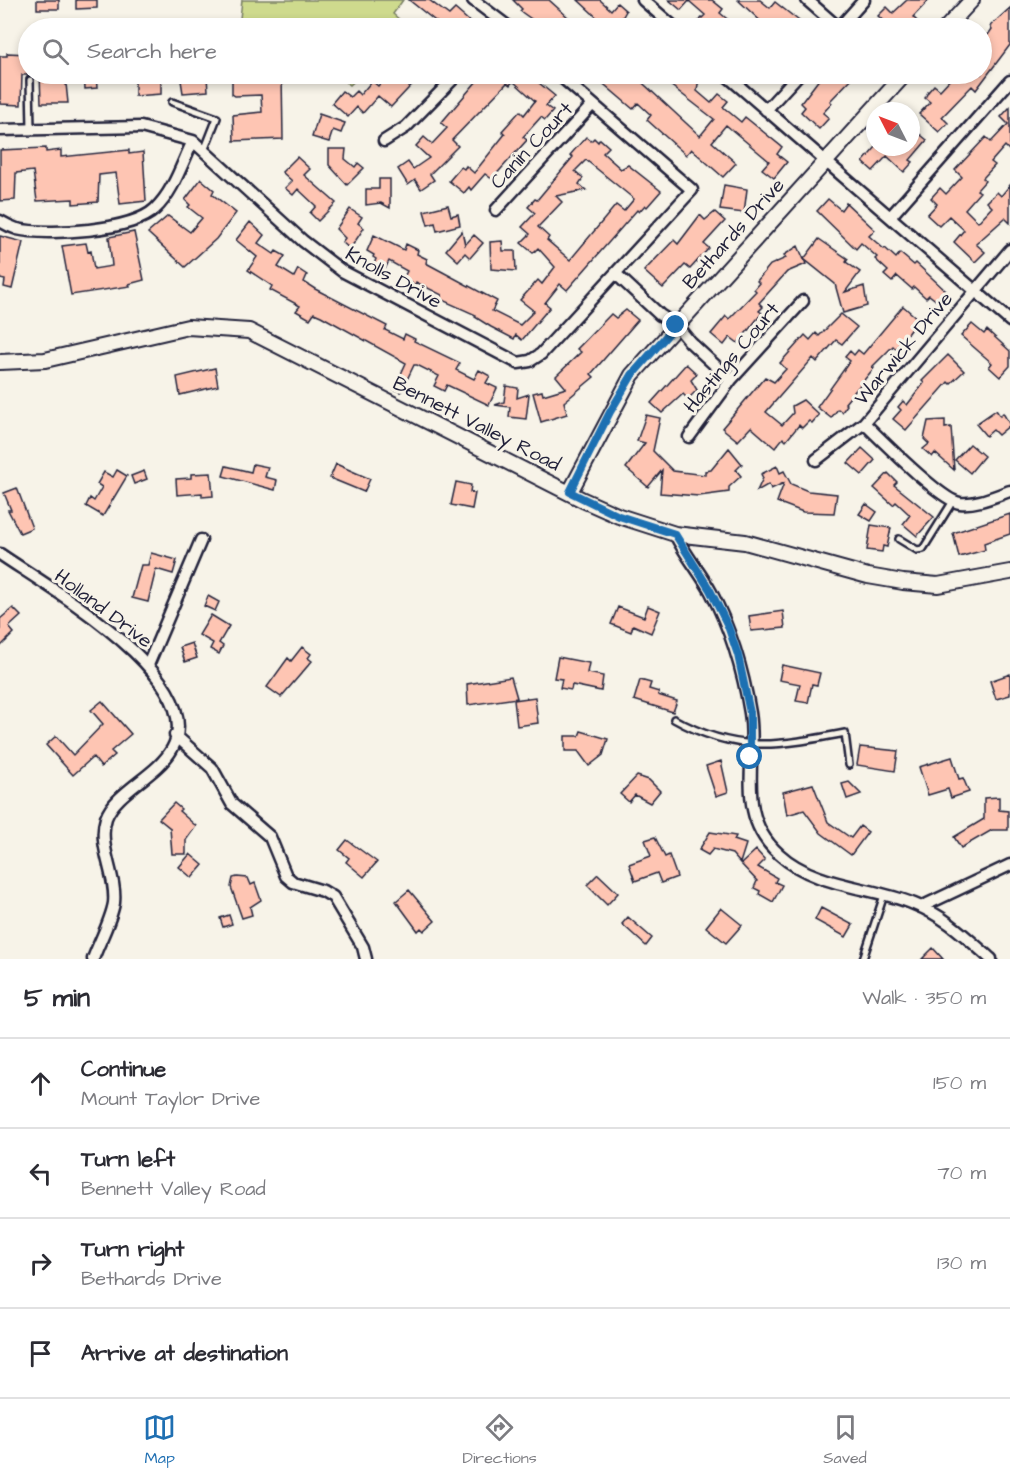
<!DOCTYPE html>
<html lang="en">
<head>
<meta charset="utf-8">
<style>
  body { margin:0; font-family:"Architects Daughter",sans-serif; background:#f2f2f3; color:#2b2b33 }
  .compass { position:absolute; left:866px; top:102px; width:54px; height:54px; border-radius:50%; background:#fff; box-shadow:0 3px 9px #0003; rotate:312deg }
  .stop { position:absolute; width:18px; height:18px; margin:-14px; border:4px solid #1f6fb2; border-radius:50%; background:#fff }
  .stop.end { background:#1f6fb2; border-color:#fff; box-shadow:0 2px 6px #0008 }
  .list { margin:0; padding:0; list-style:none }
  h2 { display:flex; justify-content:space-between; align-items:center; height:78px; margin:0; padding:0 24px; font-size:26px }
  h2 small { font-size:20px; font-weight:400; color:#7c7c81 }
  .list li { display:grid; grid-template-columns:39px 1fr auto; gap:18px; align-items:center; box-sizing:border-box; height:90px; padding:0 24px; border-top:2px solid #e1e1e2 }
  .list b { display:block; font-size:22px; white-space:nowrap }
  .list p { margin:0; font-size:20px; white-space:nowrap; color:#7c7c81 }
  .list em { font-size:20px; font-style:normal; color:#7c7c81 }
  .icon { flex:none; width:33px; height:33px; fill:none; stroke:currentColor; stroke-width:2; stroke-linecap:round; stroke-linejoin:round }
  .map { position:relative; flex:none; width:1010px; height:959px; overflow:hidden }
  .search { position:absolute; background:#fff; box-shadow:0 3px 9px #0003; left:18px; right:18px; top:18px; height:66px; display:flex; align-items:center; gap:15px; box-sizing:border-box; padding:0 21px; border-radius:33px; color:#7c7c81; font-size:22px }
  .sheet { height:438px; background:#fff }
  nav { display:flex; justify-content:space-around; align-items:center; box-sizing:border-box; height:84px; border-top:2px solid #e1e1e2; background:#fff; font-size:16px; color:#7c7c81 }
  nav a { display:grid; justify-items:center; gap:3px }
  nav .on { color:#1f6fb2 }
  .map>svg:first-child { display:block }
  .green { fill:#ceda8d; stroke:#787e64; stroke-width:1.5 }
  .building { fill:#fec5b3; stroke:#22223b; stroke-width:1.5; fill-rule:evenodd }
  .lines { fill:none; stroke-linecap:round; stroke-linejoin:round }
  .lane-casing { stroke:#22223b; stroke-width:10 }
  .street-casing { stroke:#22223b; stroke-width:15 }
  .secondary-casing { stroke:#22223b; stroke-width:18 }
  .lane { stroke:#f7f3e8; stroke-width:5 }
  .street { stroke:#f7f3e8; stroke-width:10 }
  .secondary { stroke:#f7f3e8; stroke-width:14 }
  .route { stroke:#1f6fb2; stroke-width:8 }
  .labels { text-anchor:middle; stroke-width:6; stroke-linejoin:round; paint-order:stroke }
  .street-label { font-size:20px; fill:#22223b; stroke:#f7f3e8 }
</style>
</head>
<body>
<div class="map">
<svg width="1010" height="959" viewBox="0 0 1010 959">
  <rect width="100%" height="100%" fill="#f7f3e8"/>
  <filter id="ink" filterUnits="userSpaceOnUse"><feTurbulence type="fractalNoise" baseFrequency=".0167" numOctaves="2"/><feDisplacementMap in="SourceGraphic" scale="12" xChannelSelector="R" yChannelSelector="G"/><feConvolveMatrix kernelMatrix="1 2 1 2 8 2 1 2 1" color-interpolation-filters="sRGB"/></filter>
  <g filter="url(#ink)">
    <path class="green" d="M242 0H403L393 14 407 26 405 28H239Z
      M336 74H362L350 85Z"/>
    <path class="building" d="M37 0H59V9H37Z
      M76 0H97V8L76 9Z
      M409 0H429L449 15 455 9 470 22 464 28H435L439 24Z
      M513 0H549L580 28H544L520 11 522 9Z
      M578 0H600L611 10 617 3 626 11 621 20 630 28H602L605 25Z
      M669 0H712L723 9 720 13 738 28H708L699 21 705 15 689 1 681 10Z
      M738 0H760L770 8 775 2 803 24 799 28H768Z
      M907 0H929L913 17 917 21 910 28H878L885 22 878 16 887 7 893 13Z
      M1010 8V45L976 90 972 86 942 117 948 123 939 132 919 114 930 102 925 98 928 92 934 85 940 90 955 74H981V45L992 29 990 26Z
      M7 53 28 54V75H22L21 105 0 104V56H7Z
      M40 74H65L68 103H41Z
      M84 74H96L97 88 85 89Z
      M135 74H161V94L135 96Z
      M180 74H198V77H207L208 91 183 93Z
      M232 74H282L283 139 234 141 233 115 262 112 261 95 235 96 232 94Z
      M388 74H422L391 107 378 96 363 113 357 107 348 117 332 103 342 91 350 97 356 91 360 95 372 81 378 86Z
      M483 74H528L555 96 546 106 553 111 545 120 541 117 523 137 527 140 492 179 485 174 471 190 469 187 464 193 449 181 461 167 464 169 466 166 474 173 505 134 502 131 520 111 524 115 535 101 513 81 510 85 507 83 452 140 458 146 430 174 434 180 421 189 415 180 408 185 398 169 408 162 413 169 429 158 416 146 424 137 432 144 447 128 441 123Z
      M592 74H633L700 136 714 119 661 78 665 74H699L703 77 698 84 697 91 711 103 719 94 728 101 723 107 741 122 745 117 782 147 777 154 787 162 774 178 762 169 769 161 726 125 712 142 736 163 723 177 691 149 686 155 647 120 651 115 638 103 633 109Z
      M823 74H856L830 101 832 103 823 113 829 118 819 129 801 112 805 107 801 103Z
      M1010 107V151L1005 146 991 162 995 165 983 178 985 181 977 190 980 192 965 209 978 222 992 207 987 202 997 192 1001 196 1010 185V223L1005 218 976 244 985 252 975 262 954 242 964 230 949 216 939 226 927 215 937 204 931 198 940 188 946 194 962 177 955 170 986 137 991 142 1008 124 1001 117Z
      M319 114 345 123 341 133 333 130 329 142 312 137Z
      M911 127 927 140 910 160 913 162 904 172 887 156 873 171 863 162 876 147H911Z
      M586 137 591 141 594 138 598 142 600 139 609 147 603 153 621 169 628 165 661 191 647 207 645 205 639 212 637 210 567 290 560 284 545 303 550 307 522 340 516 335 514 339 491 327 475 317 476 315 440 299 442 295 416 282 415 285 403 279 407 271 389 261 385 269 374 264 376 259 373 257 374 255 367 251 374 235 404 250 406 244 418 250 417 254 427 259 426 263 497 301 492 311 520 325 534 311 520 300 538 280 542 284 555 267 538 248 533 253 521 243 530 234 522 227 535 213 528 207 535 199 537 200 573 157 570 155ZM586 160 634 199 624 211 616 205 570 260 547 240 549 237 538 227 562 202 556 196 586 190 579 184 583 178 575 171Z
      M46 148V152L61 150V157L129 150V154L143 152 146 201 120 204 116 173 99 175 98 202 73 204V199L37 201 33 171 16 173 15 200 0 201V150Z
      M329 149H346L345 159 355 167 358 163 364 168 347 185 329 165Z
      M297 157 310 169 304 175 336 203 318 221 310 213 316 206 298 189 293 195 285 188 292 181 282 172Z
      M201 179 214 190 212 194 236 213 216 239 185 267 148 233 168 216 190 232 202 218 188 207 190 205 185 200Z
      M379 179H390V208L381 203 366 205V189H379Z
      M724 185 747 189 744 213 720 210Z
      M828 199 841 210 846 203 875 230 869 236 884 249 885 248 896 258 900 253 914 265 916 263 946 291 937 301 929 295 926 298 914 287 912 289 897 276 892 282 884 275 888 271 875 259 877 257 861 243 856 249 817 211Z
      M448 205 451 216 458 214 460 225 437 231 435 223 428 225 424 211Z
      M350 209 362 217 358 223 364 228 350 249 342 242 345 238 336 229Z
      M715 212 725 221 704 244 709 248 690 269 685 265 663 288 644 271 674 240 678 244 700 215 705 220Z
      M250 222 264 235 258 243 274 254 276 251 285 256 278 267 294 277 298 269 307 275 304 282 315 289 387 326 385 330 403 339 405 334 415 339 414 341 460 363 456 370 474 379 479 370 490 376 486 383 497 388 489 405 447 385 444 391 434 386 439 376 417 365H414L401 392 394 389 406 363 321 316 314 313 310 319 296 311 300 306 270 290 272 286 248 270 257 257 236 240Z
      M462 231 465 245 474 235 483 243 470 258 465 253 458 261 446 250Z
      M134 232 144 280 129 284 130 286 71 295 62 246 86 243 88 252 91 251 94 269 112 266 109 237Z
      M0 236 23 242 12 289 4 287 5 280 0 279Z
      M819 239 848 259 846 262 860 272 845 292 864 286 867 306 843 313 835 284 804 259Z
      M502 241 503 251H515L516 271 491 269 490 242Z
      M798 246 806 264 787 272 759 303 763 307 759 311 762 313 738 343 730 337 724 345 711 334 726 316 729 319 756 291 754 289 759 283 757 281 770 265 786 258 784 255Z
      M903 306 918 319 896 349 893 346 872 367 874 368 845 403 847 405 842 412 838 409 831 418 817 407 850 361 845 357 850 351 854 355 858 350 863 354Z
      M626 310 638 320 591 374 594 377 564 402 567 414 541 422 533 393 542 391 543 395 566 388 556 376 581 352 577 349 611 314 616 318Z
      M841 314 857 327 842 344 836 340 817 362 813 358 766 412 782 425 793 413 792 406 803 400 819 415 812 423 809 421 802 428 799 425 786 441 783 438 775 448 751 427 738 441 722 428 765 377 774 382 786 369 780 363 805 335 810 340 816 333 819 336Z
      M972 324 984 334 987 330 1010 351V366L1000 377 989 367 992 363 961 336Z
      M948 355 964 371 950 384 948 382 906 430 893 419 901 410 898 407 903 401 907 405 924 383 922 381Z
      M686 364 697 374 691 380 697 390 688 399 683 394 662 413 651 403Z
      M215 368 218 386 180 395 177 377Z
      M506 386 518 388 517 398 529 394 526 419 509 417 510 407 495 405 504 402Z
      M996 410 1000 416 1003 413 1010 425 998 435 993 430 986 436 976 424Z
      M646 415 660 418 653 451 673 471 705 475V471L711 470 729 448 742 464 736 470 741 476 729 487V492L699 496 660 493 662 470 648 487 626 468 645 443 637 441Z
      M945 420V428L951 427 954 470 935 453 932 457 923 449 929 444 924 439 928 421Z
      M970 444 984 456 970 473 955 460Z
      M862 448 875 460 862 475 848 463Z
      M253 464 268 467 265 477 277 480 275 490 223 476 226 466 251 472Z
      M336 464 370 479 364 492 330 478Z
      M777 466 780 473 784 471 791 484 808 491 837 494 834 513 803 512 777 502 784 483 771 489 769 484 757 491 763 478 761 474Z
      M117 470 127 476 103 516 86 506 90 498 94 501 102 487 97 484 104 472 113 477Z
      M144 471 147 479 134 484 131 476Z
      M211 473 213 496 202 497V493L177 495 176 479 191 478V474Z
      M888 473 897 482 894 485 934 517 917 536 903 524 910 515 896 502 893 505 874 488Z
      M456 482 471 485 470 492 475 493 472 509 451 505Z
      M17 488 32 528 20 533 8 510H11L4 493Z
      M866 504 877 512 871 521 859 514Z
      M1010 514V534L984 543 985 550 959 557 953 533Z
      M871 525 891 528 887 547 883 546 882 552 867 550Z
      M151 553 177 560 173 574 156 569 148 602 132 598 141 565H148Z
      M208 596 219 602 215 611 204 606Z
      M648 606 660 611 651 633 633 625 631 632 611 624 618 607 644 617Z
      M13 608 21 616 9 627 14 633 0 647V619Z
      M783 611 785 628 751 631 749 616Z
      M211 615 229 626 219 643 223 646 219 654 210 649 213 643 199 635Z
      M192 643 197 658 185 662 180 647Z
      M302 647 311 654 308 658 312 661 281 697 267 687 288 658 291 661Z
      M558 657 589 663 587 673 603 676 601 691 572 685 571 690 560 688 562 679 554 678Z
      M782 665 820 673 817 685 812 684 808 703 796 701 800 684 779 680Z
      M1010 674V695L996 699 990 681Z
      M511 677 517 698 468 705 467 684Z
      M640 680 651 683 649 689 659 692 658 695 677 701 673 712 634 700Z
      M535 697 538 723 517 726 514 700Z
      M102 701 131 734 111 751 115 755 101 767 93 757 73 775 46 745 56 736 73 755 103 724 91 710Z
      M581 731 608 739 603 755 589 766 578 751H565V736H579Z
      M860 747 898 751 895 771 857 765Z
      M952 757 959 779 963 778 969 792 951 798 948 789 928 795 919 767Z
      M721 761 728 792 716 796 706 766Z
      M637 776 649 780 660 791 650 803 635 795 629 802 620 794Z
      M849 782 861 794 847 799 842 784Z
      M813 784 828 822 851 838 860 826 868 832 851 855 821 833 804 810 787 815 783 792Z
      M999 797V810L1008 811V830H992L961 848 954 837 984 819V798Z
      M174 803 181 809 179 811 196 826 186 840V854H172L170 828 159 819Z
      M710 832 736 836 734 840 746 844 740 863 732 854 713 849 708 855 699 850Z
      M655 837 665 857 669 855 677 877 661 883 657 873 635 881 629 864 651 856 645 840Z
      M347 840 377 862 364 877 346 862 349 858 339 850Z
      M756 850 765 860 758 867 777 878 775 882 782 885 773 902 759 894 760 891 754 888 757 881 741 864Z
      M190 854 203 865 192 878 179 867Z
      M598 874 618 893 607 905 587 885Z
      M237 877 248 878 251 885 255 883 261 900 250 907 252 915 242 918 231 887 233 878Z
      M409 890 435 921 424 931 421 928 418 931 396 901Z
      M721 908 742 925 726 943 706 927Z
      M821 908 853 925 846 937 815 920Z
      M229 915 232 924 223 927 220 918Z
      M628 917 652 938 646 946 622 924Z
      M933 948 943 959H922Z"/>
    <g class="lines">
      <g class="lane-casing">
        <path id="lane" d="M30 80 31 130
          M172 102 217 118 204 151
          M899 539 917 550 923 549 953 501
          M674 719C736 754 778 746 845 733L849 765
          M863 959 884 895"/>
      </g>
      <g class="street-casing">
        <path id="street" d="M473 0 510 28
          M643 0 675 28
          M807 0 839 28
          M839 28 864 0
          M725 74 1010 321
          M766 110 799 74
          M0 130 141 127 193 141 303 241 342 271 518 363 530 361 541 354 692 190 558 74
          M384 141 406 127 458 74
          M496 210 592 105
          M891 216 1010 81
          M0 221C5 224 11 227 17 229 48 236 132 231 155 209 174 191 182 163 193 141
          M616 274 660 315 676 325 690 342 731 380
          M864 423C881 439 940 500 960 503 976 505 995 496 1010 491
          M689 437 731 380 803 301
          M816 460 864 423 1010 250
          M675 534C685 555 700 572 711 592 731 630 743 670 750 713 758 762 734 814 779 854 815 887 870 886 914 904 945 916 966 937 991 959
          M0 554C46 586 211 679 172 749 157 776 116 791 106 818 97 846 117 875 114 903 111 921 99 942 93 959
          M148 665 201 540
          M175 735 212 768 232 804 270 837 286 876 293 882 323 891 333 897 363 947 366 959
          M921 907 1010 865"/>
      </g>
      <g class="secondary-casing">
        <path id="secondary" d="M946 28 972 0
          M0 362 45 360 188 327 249 331 583 500 619 516 675 534 745 542 868 576 903 582 938 585 1010 572
          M570 492 632 375 905 74"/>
      </g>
      <use href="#lane" class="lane"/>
      <use href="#street" class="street"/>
      <use href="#secondary" class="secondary"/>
    </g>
  </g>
  <g class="lines" filter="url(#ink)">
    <path class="route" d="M676 325 632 375 610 412 570 492 619 516 675 534 710 590 728 626 738 655 750 713V757"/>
  </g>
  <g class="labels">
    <g class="street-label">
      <text transform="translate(531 145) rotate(-47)" y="7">Canin Court</text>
      <text transform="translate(733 233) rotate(-48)" y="7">Bethards Drive</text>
      <text transform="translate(394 277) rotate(29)" y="7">Knolls Drive</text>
      <text transform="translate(903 348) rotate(-50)" y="7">Warwick Drive</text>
      <text transform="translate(731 357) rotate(-50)" y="7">Hastings Court</text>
      <text transform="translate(477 423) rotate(27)" y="7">Bennett Valley Road</text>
      <text transform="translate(104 608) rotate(37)" y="7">Holland Drive</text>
    </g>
  </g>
</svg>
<svg class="compass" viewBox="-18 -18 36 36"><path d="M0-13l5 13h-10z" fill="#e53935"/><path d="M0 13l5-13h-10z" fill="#7c7c81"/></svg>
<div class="stop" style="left:750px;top:757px"></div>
<div class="stop end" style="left:676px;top:325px"></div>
<div class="search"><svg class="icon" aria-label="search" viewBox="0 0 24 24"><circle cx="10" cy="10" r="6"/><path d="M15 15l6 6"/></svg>Search here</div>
</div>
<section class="sheet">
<h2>5 min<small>Walk · 350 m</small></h2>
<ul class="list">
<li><svg class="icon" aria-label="ahead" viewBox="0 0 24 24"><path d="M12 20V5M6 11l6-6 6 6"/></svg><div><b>Continue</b><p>Mount Taylor Drive</p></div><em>150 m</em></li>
<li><svg class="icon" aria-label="left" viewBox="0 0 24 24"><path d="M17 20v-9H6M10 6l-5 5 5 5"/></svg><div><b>Turn left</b><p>Bennett Valley Road</p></div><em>70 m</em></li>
<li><svg class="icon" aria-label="right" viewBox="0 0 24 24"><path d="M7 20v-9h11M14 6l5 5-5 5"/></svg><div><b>Turn right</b><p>Bethards Drive</p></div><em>130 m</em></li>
<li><svg class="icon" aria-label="arrive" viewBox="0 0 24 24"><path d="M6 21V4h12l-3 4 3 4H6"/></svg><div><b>Arrive at destination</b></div></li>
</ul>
</section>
<nav>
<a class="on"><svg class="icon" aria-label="map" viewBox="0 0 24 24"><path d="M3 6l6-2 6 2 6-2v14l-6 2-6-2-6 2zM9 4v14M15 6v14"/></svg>Map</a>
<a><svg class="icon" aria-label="directions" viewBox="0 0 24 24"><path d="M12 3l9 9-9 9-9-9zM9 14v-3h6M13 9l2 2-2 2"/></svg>Directions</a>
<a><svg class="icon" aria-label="saved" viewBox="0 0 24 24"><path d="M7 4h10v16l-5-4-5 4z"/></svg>Saved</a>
</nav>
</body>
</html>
